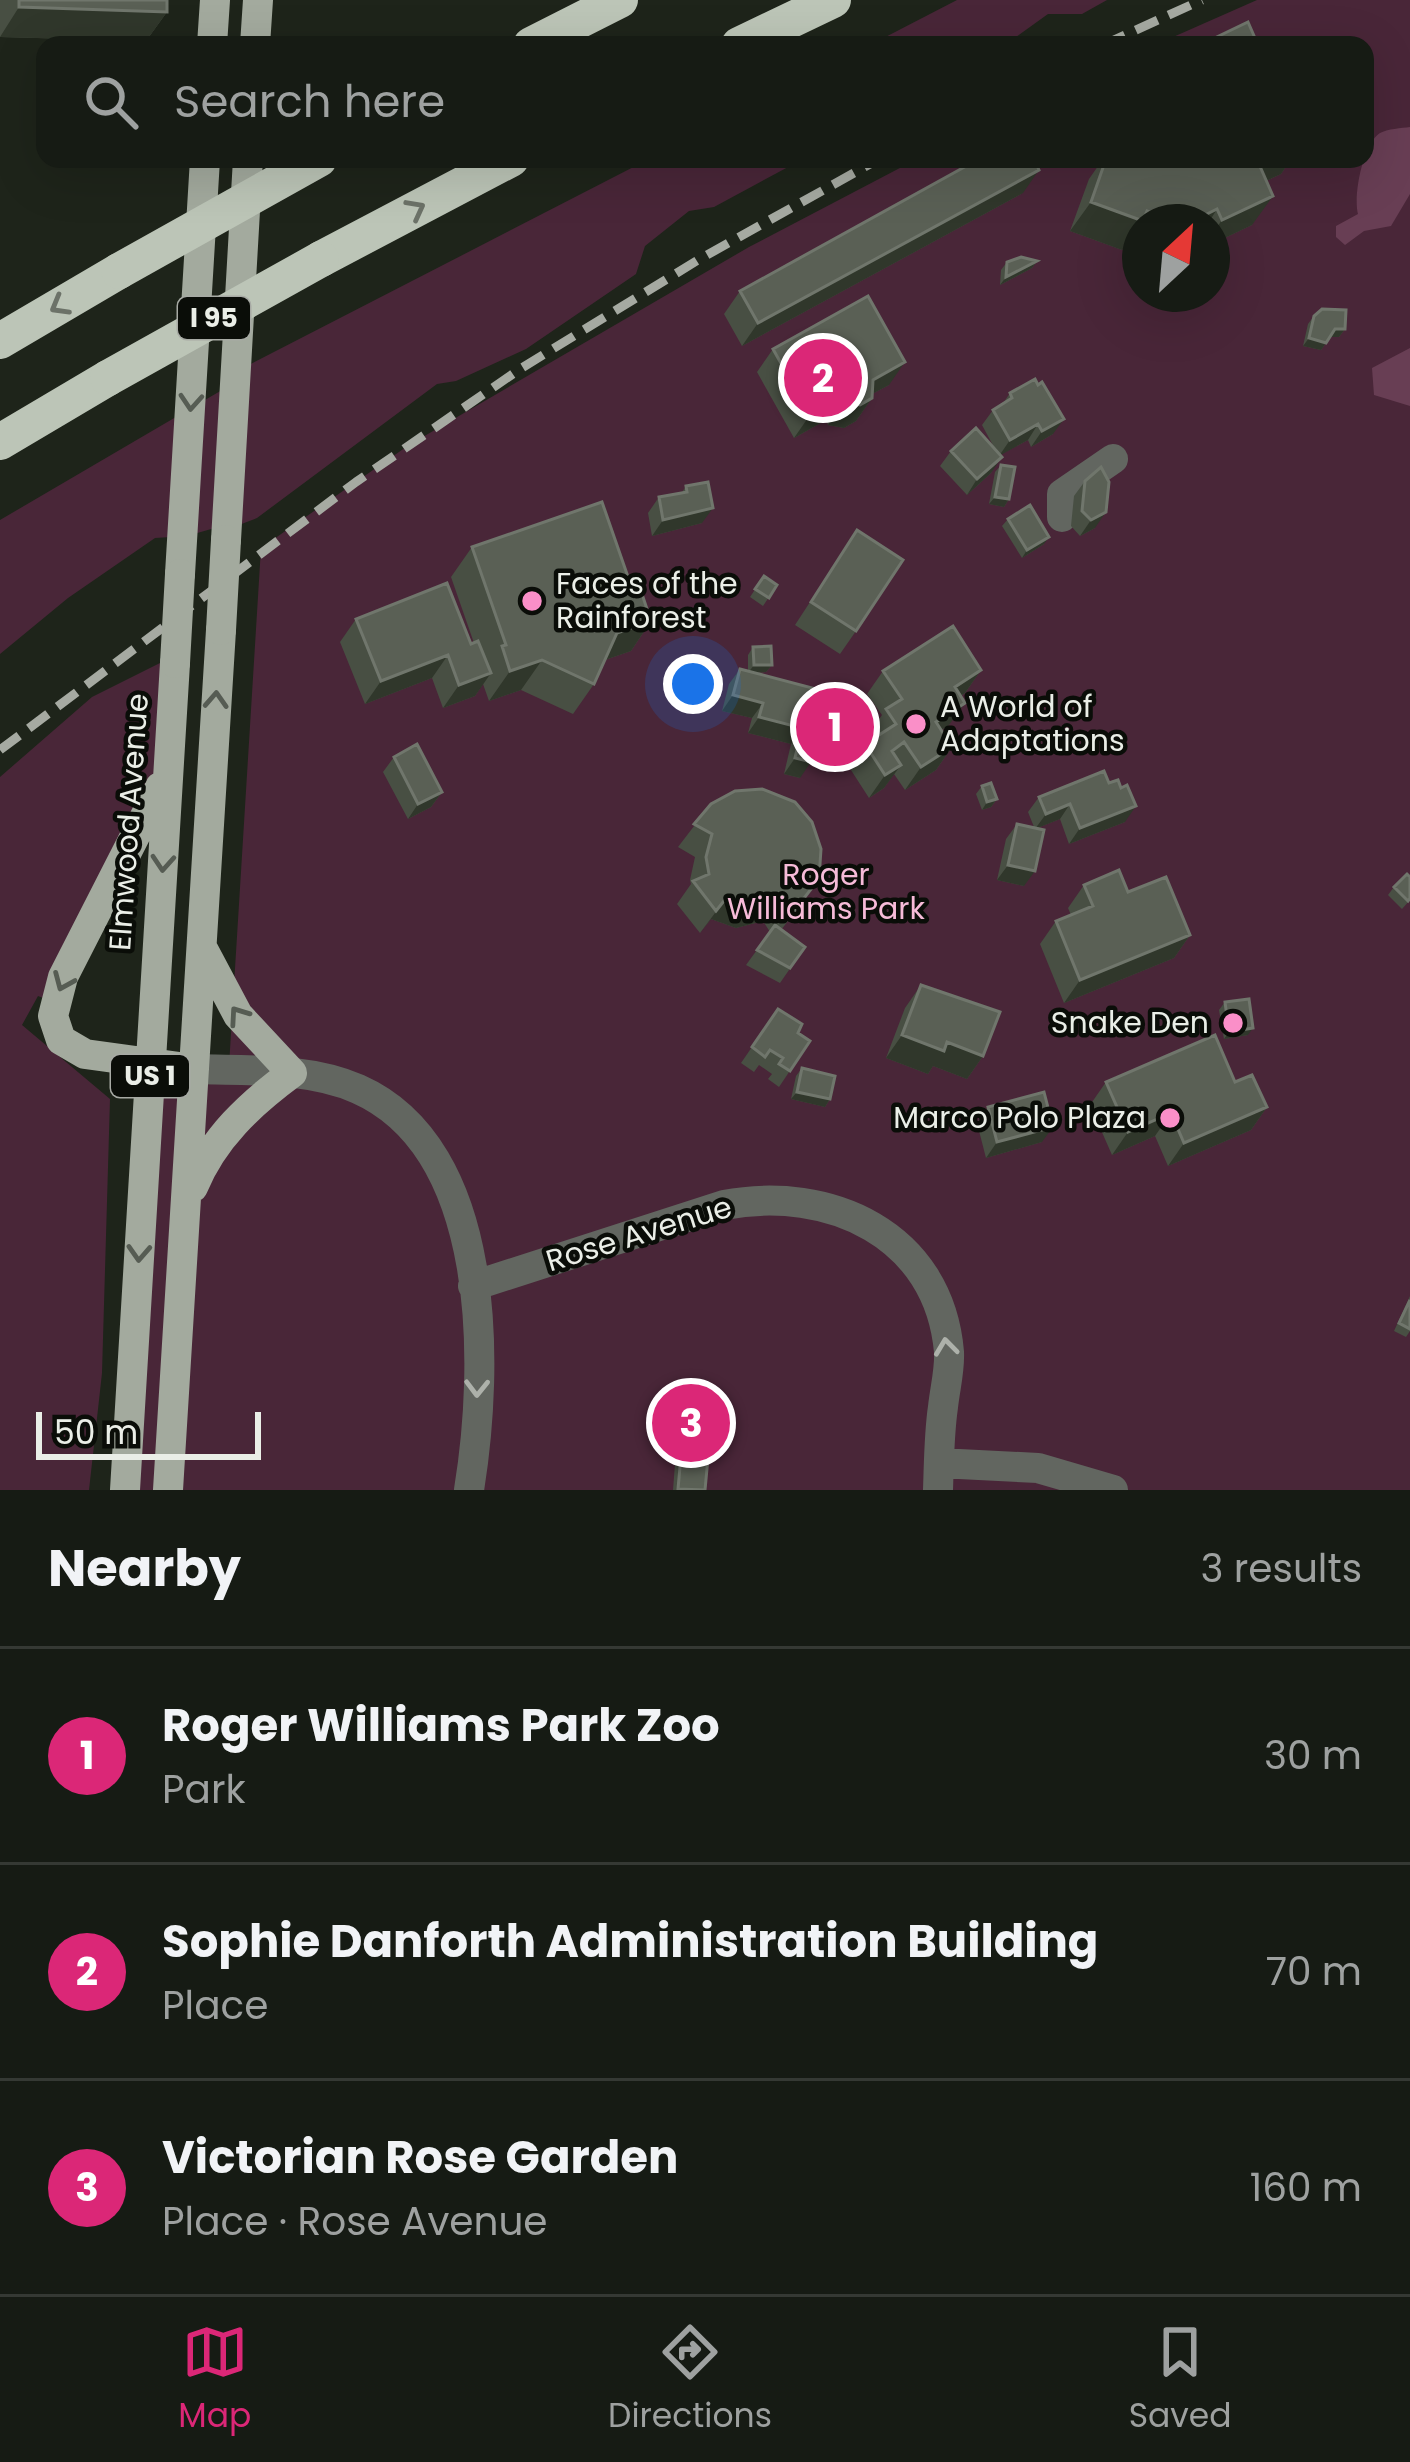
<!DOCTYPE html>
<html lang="en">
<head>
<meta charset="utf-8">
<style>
  body { margin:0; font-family:Poppins,sans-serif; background:#232822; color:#f1f3f6 }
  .compass { position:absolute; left:1122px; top:204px; width:108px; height:108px; border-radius:50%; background:#161b14; box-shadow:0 12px 48px #0002; rotate:26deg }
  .scale { position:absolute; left:36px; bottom:30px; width:225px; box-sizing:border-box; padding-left:12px; border:6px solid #eaeee7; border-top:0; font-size:33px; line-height:42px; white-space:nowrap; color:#eaeee7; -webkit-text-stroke:9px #0a0d08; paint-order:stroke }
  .you { position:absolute; left:693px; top:684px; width:42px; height:42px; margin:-30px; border:9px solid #fff; border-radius:50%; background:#1a73e8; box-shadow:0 0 0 18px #1a73e833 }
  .badge { display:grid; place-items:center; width:78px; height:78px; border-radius:50%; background:#db2777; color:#fff; font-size:39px; font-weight:700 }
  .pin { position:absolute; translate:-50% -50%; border:6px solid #fff; box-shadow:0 3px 12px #0006 }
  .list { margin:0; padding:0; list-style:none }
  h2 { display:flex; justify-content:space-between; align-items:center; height:156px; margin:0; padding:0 48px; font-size:51px }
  h2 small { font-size:39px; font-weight:400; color:#9ea1a0 }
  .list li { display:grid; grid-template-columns:78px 1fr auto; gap:36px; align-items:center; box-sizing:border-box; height:216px; padding:0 48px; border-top:3px solid #353934 }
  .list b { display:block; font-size:45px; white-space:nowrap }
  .list p { margin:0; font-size:39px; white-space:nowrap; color:#9ea1a0 }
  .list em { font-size:39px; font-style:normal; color:#9ea1a0 }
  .icon { flex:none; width:66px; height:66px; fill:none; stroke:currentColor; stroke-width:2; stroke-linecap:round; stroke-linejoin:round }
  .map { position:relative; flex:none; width:1410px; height:1490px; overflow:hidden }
  .search { position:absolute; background:#161b14; box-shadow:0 12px 48px #0002; left:36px; right:36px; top:36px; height:132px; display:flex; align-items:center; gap:30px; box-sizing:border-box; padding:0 42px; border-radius:24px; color:#9ea1a0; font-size:45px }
  .sheet { height:804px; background:#161b14 }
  nav { display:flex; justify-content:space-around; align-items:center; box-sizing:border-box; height:168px; border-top:3px solid #353934; background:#161b14; font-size:33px; color:#9ea1a0 }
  nav a { display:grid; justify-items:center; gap:6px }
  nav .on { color:#db2777 }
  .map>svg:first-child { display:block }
  .green { fill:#492638; fill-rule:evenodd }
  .water { fill:#683e54 }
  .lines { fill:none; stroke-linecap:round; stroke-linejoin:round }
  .minor { stroke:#626660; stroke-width:30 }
  .major { stroke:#a3aa9e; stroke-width:30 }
  .highway { stroke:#bcc5b7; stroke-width:36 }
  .rail { stroke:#a6aaa2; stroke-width:9; stroke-dasharray:24 12; stroke-linecap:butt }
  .major-bridge { stroke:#a3aa9e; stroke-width:30 }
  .highway-bridge { stroke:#bcc5b7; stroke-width:36 }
  .wall { fill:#484f43 }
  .shaded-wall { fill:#30372b }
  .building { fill:#5a6055; stroke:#70766c; stroke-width:3 }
  .oneway { stroke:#6c7268 }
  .oneway2 { stroke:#565c53 }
  .oneway3 { stroke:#adb1aa }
  .poi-dot { fill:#fa8fc8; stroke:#0a0d08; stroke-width:4.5 }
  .labels { text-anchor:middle; stroke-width:9; stroke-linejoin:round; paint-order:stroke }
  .shield { fill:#0a0d08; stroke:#a7aaa4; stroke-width:3 }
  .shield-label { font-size:27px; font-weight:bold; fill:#eaeee7 }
  .poi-label { font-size:30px; fill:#eaeee7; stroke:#0a0d08; text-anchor:start }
  .street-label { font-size:30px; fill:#eaeee7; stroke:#0a0d08 }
  .park-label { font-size:30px; fill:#f6bbd8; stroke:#0a0d08 }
</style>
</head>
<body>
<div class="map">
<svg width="1410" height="1490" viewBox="0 0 1410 1490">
  <rect width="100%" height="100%" fill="#1e241a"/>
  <path class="green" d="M957 0H1107L1082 14H1048L1005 45H870Z
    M1257 0H1410V1490H130L155 1082H228L261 548 409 445 749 247 917 159H1365V45H1155ZM1140 222H1212V294H1140Z
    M649 159H803L714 207 689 211 645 246 636 274 526 349 456 381 437 384 257 518 231 528 225 525 187 536 155 538 68 598 0 654V520L234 383 245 367Z
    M168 659 173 781 61 1005 38 996 22 1025 110 1099 102 1373 89 1490H0V777L92 697Z"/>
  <path class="water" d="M1410 127V194L1391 226 1364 231 1345 245 1336 237V226L1358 214C1353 196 1363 143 1380 133 1387 129 1402 128 1410 127Z
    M1410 348V406L1374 395 1372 368Z"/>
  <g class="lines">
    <path class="minor" d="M1062 517V494L1113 459
      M194 1069C248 1071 308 1067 358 1089 493 1149 489 1367 469 1490
      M473 1286 724 1205C829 1185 939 1234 949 1352 950 1370 945 1388 943 1407 939 1434 939 1462 938 1490
      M939 1463 1038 1468 1113 1490"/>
    <path class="major" d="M212 45 215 0
      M255 45 258 0
      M226 540 248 159
      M180 574 205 159
      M160 787 63 977 53 1016 61 1040 85 1054 194 1069
      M193 1187C213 1138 250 1104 292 1073L238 1015 204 951
      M125 1490 175 663
      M168 1490 221 630"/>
    <path class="highway" d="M531 45 620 0
      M739 45 833 0
      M321 259 511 159
      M0 341 119 271
      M0 442 108 378"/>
    <path class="rail" d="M1103 45 1202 0
      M0 750 356 482 520 369 698 260 879 159"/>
    <path class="major-bridge" d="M221 630 226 540
      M175 663 180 574"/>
    <path class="highway-bridge" d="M119 271 319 159
      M108 378 321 259"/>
  </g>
  <path class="wall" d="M0 0H167V12L146 41 0 37Z
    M1103 159H1291L1281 174 1266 181 1252 225 1212 244V222H1140V246L1129 241 1122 250 1070 231 1089 179Z
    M1023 193 742 346 724 314 740 291Z
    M1037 261 1032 268 1000 285 1001 270 1007 262Z
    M1314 316 1345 329 1339 337H1330L1321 350 1303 346 1308 324Z
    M773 349 889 385 872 394V398L856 421 844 428 828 425 826 420 794 438 757 372Z
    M1010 393 1053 434 1031 447 1028 440 1000 455 991 473 967 495 940 466 951 451H996L982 425 993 410 1002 405Z
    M1001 465 1009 499 1004 507 989 504 995 472Z
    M1085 481 1095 528 1080 536 1071 526 1074 496Z
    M686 486 702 523 652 536 648 513 659 497 681 494Z
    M1008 519 1044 544 1022 558 1002 526Z
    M857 530 856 631 840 654 795 625Z
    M472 547 635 597 651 621 631 651 605 660 594 684 573 714 521 690 489 701 483 684 475 696 443 708 432 678 365 704 340 642 356 619 471 644 474 643 451 577Z
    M764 576 777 585 763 606 750 597Z
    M753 647 772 665 766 672 756 673 820 690 800 778 784 774 791 744 748 733 752 718 722 711 729 684 740 669 748 671V655Z
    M981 670 965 693 961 696 949 725 941 731 952 747 936 770 905 790 894 774 884 788 869 798 849 767 865 744 874 738 870 732 882 715 867 694 883 671Z
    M394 757 442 792 431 807 408 819 383 772Z
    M1104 771 1125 822 1069 844 1060 819 1037 828 1024 886 997 880 1006 839 1017 824 1034 827 1028 812 1039 797Z
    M982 786 997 799 991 807 982 810 976 794Z
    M711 804 803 902 781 930 805 947 780 983 746 965 770 932 763 921 736 928 711 919 700 933 677 904 691 884 690 880 695 857 678 847Z
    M1410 877V900L1402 909 1388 895 1394 887Z
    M1084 885 1128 892 1190 935 1174 958 1064 1003 1040 944 1056 921 1071 915 1068 908Z
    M921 985 983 1056 967 1079 933 1066 928 1074 886 1058 905 1008Z
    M1225 1002 1248 1035 1224 1039 1219 1010Z
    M778 1009 798 1033 810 1041 779 1087 768 1079 772 1074 759 1065 754 1072 741 1063Z
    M802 1068 830 1099 825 1107 791 1099 796 1076Z
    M1106 1082H1235L1267 1107 1251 1130 1168 1166 1155 1136 1112 1155 1090 1105Z
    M988 1107 1042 1142 986 1158 977 1123Z
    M1410 1296V1331L1406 1337 1394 1331Z
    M681 1456 705 1490H673L675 1464Z"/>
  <path class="shaded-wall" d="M19 7 167 12 146 41 0 37Z
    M1269 159H1291L1281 174 1238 194 1259 164Z
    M1039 170 1023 193 742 346 758 323Z
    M1273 196 1252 225 1212 244V234L1222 220Z
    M1091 202 1147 211 1178 222H1140V246L1129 241 1122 250 1070 231Z
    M1217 209 1209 222H1191Z
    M1037 261 1032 268 1000 285 1006 277Z
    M1335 329H1345L1339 337H1330Z
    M1309 338 1326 343 1321 350 1303 346Z
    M905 362 889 385 857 402 873 380Z
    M842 397 826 420 794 438 810 415Z
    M872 398 856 421 844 428 828 425 844 402Z
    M1064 419 1053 434 1031 447 1042 431Z
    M1038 424 1028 440 999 456 1010 440Z
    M1002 457 991 473 967 495 977 479Z
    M995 497 1009 499 1004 507 989 504Z
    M713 508 702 523 652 536 663 520Z
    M1106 512 1095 528 1080 536 1091 520Z
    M1049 537 1044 544 1022 558 1027 550Z
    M651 621 631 651 596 663 617 633Z
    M448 655 432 678 365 704 381 681Z
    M542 660 521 690 489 701 510 671Z
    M754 665H772L766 672 748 673Z
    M981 670 965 693 939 710 955 687Z
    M491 673 475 696 443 708 459 685Z
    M733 695 763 703 752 718 722 711Z
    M965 703 949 725 920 745 936 722Z
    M759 717 802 728 791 744 748 733Z
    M952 747 936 770 905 790 921 767Z
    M795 758 811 762 800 778 784 774Z
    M901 765 884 788 869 798 885 775Z
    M442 792 431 807 408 819 418 804Z
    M997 799 991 807 982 810 987 802Z
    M1070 804 1060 819 1035 829 1046 814Z
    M1136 806 1125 822 1069 844 1080 828Z
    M1008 865 1035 871 1024 886 997 880Z
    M727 897 779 898 763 921 736 928 711 919 700 933Z
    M1190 935 1174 958 1064 1003 1080 980Z
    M1253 1028 1248 1035 1224 1039 1229 1032Z
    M902 1035 947 1042 983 1056 967 1079 933 1066 928 1074 886 1058Z
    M797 1092 830 1099 825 1107 791 1099Z
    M1267 1107 1251 1130 1168 1166 1184 1143Z
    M1171 1113 1155 1136 1112 1155 1128 1132Z
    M1053 1127 1042 1142 986 1158 997 1142Z"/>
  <path class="building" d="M19 0H167V12L19 7Z
    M1248 22 1258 45H1200Z
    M979 159H1034L1039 170 758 323 740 291Z
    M1106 159H1269L1259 164 1273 196 1222 220 1217 209 1191 222H1178L1147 211 1143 221 1091 202Z
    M1021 257 1037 261 1006 277 1007 262Z
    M868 296 905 362 873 380 872 398 860 405 844 402 842 397 810 415 773 349Z
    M1322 309 1346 310 1345 329H1335L1326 343 1309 338 1314 316Z
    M1035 379 1038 385 1042 382 1064 419 1042 431 1038 424 1010 440 993 410 1012 398 1010 393Z
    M976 428 1002 457 977 479 951 451Z
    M1001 465 1015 467 1009 499 995 497Z
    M1101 467 1109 482 1106 512 1091 520 1082 511 1085 481Z
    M708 482 713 508 663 520 659 497 687 492 686 486Z
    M602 502 635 597 642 594 651 621 617 633 594 684 542 660 510 671 502 646 506 645 472 547Z
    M1030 505 1049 537 1027 550 1008 519Z
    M857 530 903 560 856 631 811 602Z
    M764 576 777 585 769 598 755 589Z
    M447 583 471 644 478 641 491 673 459 685 448 655 381 681 356 619Z
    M953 626 981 670 955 687 965 703 936 722 952 747 921 767 904 742 892 751 901 765 885 775 865 744 896 724 886 709 902 699 883 671Z
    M771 646 772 665H754L753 647Z
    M740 669 820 690 814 715 822 717 811 762 795 758 802 728 759 717 763 703 733 695Z
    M417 744 442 792 418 804 394 757Z
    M1104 771 1109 783 1118 780 1121 788 1127 785 1136 806 1080 828 1070 804 1046 814 1039 797Z
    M991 783 997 799 987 802 982 786Z
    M762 789 795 802 812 822 821 849 819 879 790 916 779 898 752 905 727 897 716 911 693 881 709 874 706 857 712 834 694 824 711 804 735 791Z
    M1017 824 1044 830 1035 871 1008 865Z
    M1119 870 1128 892 1166 877 1190 935 1080 980 1056 921 1093 906 1084 885Z
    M1407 874 1410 877V898L1408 901 1394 887Z
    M775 925 805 947 790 968 757 950Z
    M921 985 1000 1012 983 1056 947 1042 944 1051 902 1035Z
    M1249 999 1253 1028 1229 1032 1225 1002Z
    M778 1009 802 1024 798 1033 810 1041 790 1071 779 1064 783 1058 770 1050 765 1057 752 1047Z
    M1215 1035 1235 1082 1252 1075 1267 1107 1184 1143 1171 1113 1128 1132 1106 1082Z
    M802 1068 835 1076 830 1099 797 1092Z
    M1044 1092 1053 1127 997 1142 988 1107Z
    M1410 1300V1329L1399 1323Z
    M681 1456 708 1458 705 1490 678 1489Z"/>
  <defs><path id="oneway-chevron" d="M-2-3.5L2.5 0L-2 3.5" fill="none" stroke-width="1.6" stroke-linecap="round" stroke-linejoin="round" transform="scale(3)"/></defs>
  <g class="oneway">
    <use href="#oneway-chevron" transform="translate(416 209) rotate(-28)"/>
    <use href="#oneway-chevron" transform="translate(59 306) rotate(150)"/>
  </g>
  <g class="oneway2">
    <use href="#oneway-chevron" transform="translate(191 402) rotate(94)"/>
    <use href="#oneway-chevron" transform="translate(216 700) rotate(-87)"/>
    <use href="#oneway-chevron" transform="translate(163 863) rotate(94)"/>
    <use href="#oneway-chevron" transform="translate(63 982) rotate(113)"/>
    <use href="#oneway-chevron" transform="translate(238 1015) rotate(-125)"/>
    <use href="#oneway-chevron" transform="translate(139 1253) rotate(93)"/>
  </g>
  <g class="oneway3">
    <use href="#oneway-chevron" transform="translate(946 1347) rotate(-97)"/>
    <use href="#oneway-chevron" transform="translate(477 1388) rotate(91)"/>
  </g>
  <g class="poi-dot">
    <circle cx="532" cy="601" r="12"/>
    <circle cx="916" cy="724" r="12"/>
    <circle cx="1233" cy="1023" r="12"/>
    <circle cx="1170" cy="1118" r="12"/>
  </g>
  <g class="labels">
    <g class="shield">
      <rect x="178" y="297" width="72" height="42" rx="9"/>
      <rect x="111" y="1055" width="78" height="42" rx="9"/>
    </g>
    <g class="shield-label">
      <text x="214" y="327">I 95</text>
      <text x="150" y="1085">US 1</text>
    </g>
    <g class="poi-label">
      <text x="556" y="594">Faces of the<tspan x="556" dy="34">Rainforest</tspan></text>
      <text x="940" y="717">A World of<tspan x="940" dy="34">Adaptations</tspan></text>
      <text x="1209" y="1033" text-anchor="end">Snake Den</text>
      <text x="1146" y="1128" text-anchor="end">Marco Polo Plaza</text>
    </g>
    <g class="street-label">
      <text transform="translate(129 822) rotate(-86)" y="10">Elmwood Avenue</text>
      <text transform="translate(639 1234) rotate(-17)" y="10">Rose Avenue</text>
    </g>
    <g class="park-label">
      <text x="826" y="885">Roger<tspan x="826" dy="34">Williams Park</tspan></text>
    </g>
  </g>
</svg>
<svg class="compass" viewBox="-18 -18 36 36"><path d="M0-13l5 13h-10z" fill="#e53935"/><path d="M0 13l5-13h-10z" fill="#9ea1a0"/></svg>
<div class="scale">50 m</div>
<div class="you"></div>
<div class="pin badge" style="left:835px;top:727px">1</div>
<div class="pin badge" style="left:823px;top:378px">2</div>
<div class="pin badge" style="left:691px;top:1423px">3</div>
<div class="search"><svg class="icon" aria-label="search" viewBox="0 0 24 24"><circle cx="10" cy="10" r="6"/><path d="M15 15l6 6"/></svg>Search here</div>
</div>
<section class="sheet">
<h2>Nearby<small>3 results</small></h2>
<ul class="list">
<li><span class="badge">1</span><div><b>Roger Williams Park Zoo</b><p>Park</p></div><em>30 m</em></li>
<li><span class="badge">2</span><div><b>Sophie Danforth Administration Building</b><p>Place</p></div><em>70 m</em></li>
<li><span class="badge">3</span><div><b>Victorian Rose Garden</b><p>Place · Rose Avenue</p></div><em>160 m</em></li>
</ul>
</section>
<nav>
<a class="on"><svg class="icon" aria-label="map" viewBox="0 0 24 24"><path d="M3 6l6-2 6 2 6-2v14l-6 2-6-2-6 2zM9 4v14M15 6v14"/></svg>Map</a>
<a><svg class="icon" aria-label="directions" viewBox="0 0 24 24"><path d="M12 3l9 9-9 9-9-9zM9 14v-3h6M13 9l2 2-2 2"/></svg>Directions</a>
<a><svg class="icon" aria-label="saved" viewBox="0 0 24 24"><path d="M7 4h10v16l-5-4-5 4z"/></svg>Saved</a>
</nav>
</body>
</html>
